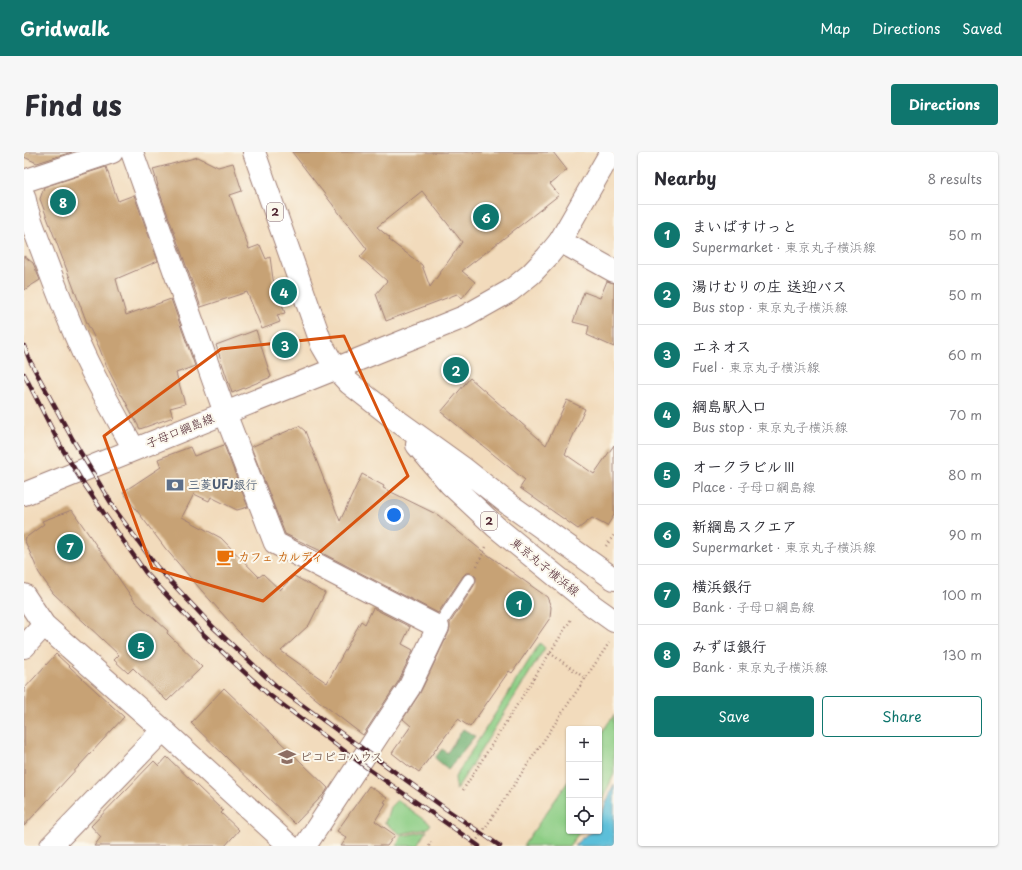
<!DOCTYPE html>
<html lang="en">
<head>
<meta charset="utf-8">
<style>
  body { margin:0; font-family:"Playpen Sans","Klee One",sans-serif; background:#f7f7f7; color:#2b2b33 }
  .controls { position:absolute; right:12px; bottom:12px; display:grid; overflow:hidden; border-radius:4px; box-shadow:0 1px 3px #0004 }
  .controls button { width:36px; height:36px; display:grid; place-items:center; padding:0; border:0; border-bottom:1px solid #e1e1e2; background:#fff; color:#2b2b33; font:20px sans-serif }
  .you { position:absolute; left:370px; top:363px; width:14px; height:14px; margin:-10px; border:3px solid #fff; border-radius:50%; background:#1a73e8; box-shadow:0 0 0 6px #1a73e833 }
  .badge { display:grid; place-items:center; width:26px; height:26px; border-radius:50%; background:#0f766e; color:#fff; font-size:13px; font-weight:700 }
  .pin { position:absolute; translate:-50% -50%; border:2px solid #fff; box-shadow:0 1px 4px #0006 }
  .list { margin:0; padding:0; list-style:none }
  h2 { display:flex; justify-content:space-between; align-items:center; height:52px; margin:0; padding:0 16px; font-size:17px }
  h2 small { font-size:13px; font-weight:400; color:#7c7c81 }
  .list li { display:grid; grid-template-columns:26px 1fr auto; gap:12px; align-items:center; box-sizing:border-box; height:60px; padding:0 16px; border-top:1px solid #e1e1e2 }
  .list b { display:block; font-size:15px; white-space:nowrap }
  .list p { margin:0; font-size:13px; white-space:nowrap; color:#7c7c81 }
  .list em { font-size:13px; font-style:normal; color:#7c7c81 }
  .actions { display:flex; gap:8px; padding:12px 16px }
  .actions a { flex:1; padding:9px 0; border:1px solid #0f766e; border-radius:4px; text-align:center; font-size:14px; color:#0f766e }
  .actions .main { background:#0f766e; color:#fff }
  .icon { flex:none; width:22px; height:22px; fill:none; stroke:currentColor; stroke-width:2; stroke-linecap:round; stroke-linejoin:round }
  .map { position:relative; flex:none; width:590px; height:694px; overflow:hidden; border-radius:4px }
  header { display:flex; align-items:center; gap:24px; box-sizing:border-box; height:56px; padding:0 20px; background:#0f766e; color:#fff }
  header strong { font-size:19px }
  nav { display:flex; gap:22px; margin-inline-start:auto; font-size:14px }
  .intro { display:flex; align-items:center; justify-content:space-between; box-sizing:border-box; height:96px; padding:0 24px }
  h1 { margin:0; font-size:28px }
  .button { padding:10px 18px; border-radius:4px; background:#0f766e; color:#fff; font-size:14px; font-weight:700 }
  main { display:flex; gap:24px; padding:0 24px }
  aside { flex:1; background:#fff; border-radius:4px; box-shadow:0 1px 3px #0004 }
  .map>svg:first-child { display:block }
  .green { fill:#8ccd84; stroke:#6b7658 }
  .forest { fill:#71b072; stroke:#5e684e }
  .water { fill:#5bbfd9; stroke:#526f82 }
  .building { fill:#c7a274; fill-rule:evenodd }
  .lines { fill:none; stroke-linecap:round; stroke-linejoin:round }
  .lane-casing { stroke:#9e7d74; stroke-width:14 }
  .street-casing { stroke:#9e7d74; stroke-width:24 }
  .secondary-casing { stroke:#9e7d74; stroke-width:24 }
  .primary-casing { stroke:#9e7d74; stroke-width:24 }
  .path { stroke:#9e7d74; stroke-width:2.5; stroke-dasharray:1 3; stroke-linecap:butt }
  .lane { stroke:#fff; stroke-width:12 }
  .street { stroke:#fff; stroke-width:22 }
  .secondary { stroke:#fff; stroke-width:22 }
  .primary { stroke:#fff; stroke-width:22 }
  .rail-casing { stroke:#4a1f2b; stroke-width:4.5 }
  .rail { stroke:#fbf7ec; stroke-width:3; stroke-dasharray:9; stroke-linecap:butt }
  .marked { fill:none; stroke:#d8530f; stroke-width:3; stroke-linejoin:round }
  .labels { text-anchor:middle; stroke-width:4; stroke-linejoin:round; paint-order:stroke }
  .shield { fill:#fbf7ec; stroke:#7f6065; stroke-width:1 }
  .shield-label { font-size:11px; font-weight:bold; fill:#4a1f2b }
  .street-label { font-size:12px; fill:#4a1f2b; stroke:#fbf7ec }
  .service-label { font-size:12px; font-weight:bold; fill:#4e5e75; stroke:#fbf7ec; text-anchor:start }
  .food-label { font-size:12px; font-weight:bold; fill:#c56008; stroke:#fbf7ec; text-anchor:start }
  .education-label { font-size:12px; font-weight:bold; fill:#785e54; stroke:#fbf7ec; text-anchor:start }
</style>
</head>
<body>
<header>
<strong>Gridwalk</strong>
<nav><a>Map</a><a>Directions</a><a>Saved</a></nav>
</header>
<div class="intro"><h1>Find us</h1><a class="button">Directions</a></div>
<main>
<div class="map">
<svg width="590" height="694" viewBox="0 0 590 694">
  <rect width="100%" height="100%" fill="#fbf7ec"/>
  <filter id="ink" filterUnits="userSpaceOnUse"><feTurbulence type="fractalNoise" baseFrequency=".025" numOctaves="2"/><feDisplacementMap in="SourceGraphic" scale="8" xChannelSelector="R" yChannelSelector="G"/><feConvolveMatrix kernelMatrix="1 2 1 2 8 2 1 2 1" color-interpolation-filters="sRGB"/></filter>
  <filter id="wash" filterUnits="userSpaceOnUse"><feTurbulence type="fractalNoise" baseFrequency=".012" numOctaves="4" result="noise"/><feDisplacementMap in="SourceGraphic" scale="16" xChannelSelector="R" yChannelSelector="G"/><feGaussianBlur stdDeviation="0.9" result="paint"/><feColorMatrix in="noise" values="0 0 0 0 0 0 0 0 0 0 0 0 0 0 0 0 0 1.4 0 .05"/><feComposite in="paint" operator="in"/></filter>
  <g filter="url(#wash)">
    <rect width="100%" height="100%" fill="#f2dbbc"/>
    <path class="green" d="M516 491 521 496 432 638 431 625Z
      M590 563V622L575 655V584Z
      M545 628V679H559L555 681 545 694H499Z
      M373 648 407 672 403 677 376 682 361 671 366 655Z
      M403 679 394 694H373L377 684Z"/>
    <path class="forest" d="M439 577 451 584 424 617 411 606 418 597 423 601Z"/>
    <path class="water" d="M590 632V694H550C556 687 566 679 575 679V668Z"/>
    <g id="blocks">
      <path class="building" d="M0 0H48L13 11 0 5Z
        M268 0H529L543 18 526 32 535 43 438 119 451 130 438 146 433 142 362 169 352 142 363 129 336 105 343 97ZM398 39 438 90 406 135 398 113 365 88 366 86 353 75Z
        M174 5 194 15 209 11 218 39 206 43 225 97 236 93 242 107 246 105 249 127 261 161 253 163 256 170 238 177 223 140 177 155 133 33H134L129 17Z
        M82 15 94 49 110 43 134 109 92 127 102 163 147 147 171 214 152 221 161 252 146 256 149 265 116 277 98 243H97L82 213 75 195 63 171 16 47 20 35Z
        M0 104 9 111 16 128 0 138Z
        M583 129 590 131V195L563 183 565 174 549 170 560 140 576 146Z
        M232 178 247 225 208 241 192 193Z
        M446 226 522 293 543 248 561 257 541 302 570 322 590 293V363L583 374 568 366 554 377 496 336 501 328 417 260Z
        M275 274 281 279 316 369 338 322 360 334 359 336 414 363 457 398 523 445 527 455 526 466 488 521 485 519 446 575 434 567 395 620 388 615 387 616 368 601 387 574 379 567 396 541 425 480 426 475V471L451 432 452 429V425L449 422 446 421H442L439 424 414 461 296 400 297 399 261 382 227 295Z
        M200 293 224 355 213 358 187 345 185 349 170 342 158 365 197 386 235 425 239 422 256 438 270 424 301 441 285 473 257 499 303 531 337 469 341 472 349 456 386 475 378 492 389 498 374 530 339 583 327 574 291 546 241 505 213 478 178 439 141 396 99 340 137 315 134 307 166 295 170 304Z
        M48 358 111 450 131 467 144 479 143 481 178 515 143 549 109 516 104 521 90 508 95 503 29 441 15 421 0 387 20 372 18 369Z
        M32 502 100 565 0 674V537Z
        M200 536 304 636 301 641 271 672 167 571Z
        M143 605 199 659 197 661 215 678 201 694H70L77 685 67 674 130 609 135 614Z
        M345 634 363 646 360 650 362 651 351 669 371 683 363 694H317L323 686 313 679Z"/>
    </g>
  </g>
  <g filter="url(#ink)">
    <use href="#blocks" fill-opacity="0" stroke="#9e7d74" stroke-width="1"/>
    <g class="lines">
      <g class="lane-casing">
        <path id="lane" d="M414 475 445 428"/>
      </g>
      <g class="street-casing">
        <path id="street" d="M108 0 201 261 251 391 414 475 385 536 281 694
          M0 29 88 0
          M0 44 3 57 7 69C24 114 40 160 60 203 75 235 93 266 110 297
          M536 89 590 119
          M0 443 20 473 139 578 266 694
          M0 495 20 473
          M27 694 139 578"/>
      </g>
      <g class="secondary-casing">
        <path id="secondary" d="M0 342 440 165 486 139 507 122 523 105 536 89 587 0"/>
      </g>
      <g class="primary-casing">
        <path id="primary" d="M230 0 298 193 312 217 325 231 375 270 439 316 486 353 590 427
          M393 293 426 332 472 375 569 454 590 469"/>
      </g>
      <path class="path" d="M582 394 590 383
        M453 414 462 395
        M526 501 562 527
        M439 638 548 466
        M405 694 409 688
        M449 694 585 491"/>
      <use href="#lane" class="lane"/>
      <use href="#street" class="street"/>
      <use href="#secondary" class="secondary"/>
      <use href="#primary" class="primary"/>
      <g class="rail-casing">
        <path id="rail" d="M0 194 6 209 49 288 92 359 133 415 189 475 252 534 422 657 476 694
          M0 222 36 293 56 326 81 363 122 421 180 483 244 542 346 618 455 694"/>
      </g>
      <use href="#rail" class="rail"/>
    </g>
  </g>
  <path class="marked" d="M320 184 384 324 239 449 128 416 80 284 197 197Z"/>
  <defs>
    <g id="bank-bare" transform="scale(1.38)"><path d="M-6-4H6V4H-6ZM0-2.3a2.3 2.3 0 1 0 0 4.6a2.3 2.3 0 1 0 0-4.6Z" fill="#5c6f8a" stroke="#fbf7ec" stroke-width="2.5" paint-order="stroke"/></g>
    <g id="cafe-bare" transform="scale(1.38)"><path d="M-5.5-4.5H6V0H3Q3 3.5 0 3.5H-2.5Q-5.5 3.5-5.5 0ZM3-3.2v2h1.7v-2ZM-6 4.5H4V6H-6Z" fill="#e8710a" stroke="#fbf7ec" stroke-width="2.5" paint-order="stroke"/></g>
    <g id="school-bare" transform="scale(1.38)"><path d="M0-5L7-2L0 1L-7-2ZM-4 1L0 2.5L4 1V4Q0 6-4 4Z" fill="#8d6e63" stroke="#fbf7ec" stroke-width="2.5" paint-order="stroke"/></g>
  </defs>
  <g fill-rule="evenodd">
    <use href="#bank-bare" x="151" y="333"/>
    <use href="#cafe-bare" x="201" y="405"/>
    <use href="#school-bare" x="263" y="605"/>
  </g>
  <g class="labels">
    <g class="shield">
      <rect x="243" y="51" width="16" height="18" rx="3"/>
      <rect x="457" y="360" width="16" height="18" rx="3"/>
    </g>
    <g class="shield-label">
      <text x="251" y="64">2</text>
      <text x="465" y="373">2</text>
    </g>
    <g class="street-label">
      <text transform="translate(156 279) rotate(-22)" y="4">子母口綱島線</text>
      <text transform="translate(521 415) rotate(39)" y="4">東京丸子横浜線</text>
    </g>
    <g class="service-label">
      <text x="164" y="337">三菱UFJ銀行</text>
    </g>
    <g class="food-label">
      <text x="214" y="409">カフェ カルディ</text>
    </g>
    <g class="education-label">
      <text x="276" y="609">ピコピコハウス</text>
    </g>
  </g>
</svg>
<div class="controls">
<button>+</button>
<button>−</button>
<button><svg class="icon" aria-label="locate" viewBox="0 0 24 24"><circle cx="12" cy="12" r="6"/><path d="M12 2v4M12 18v4M2 12h4M18 12h4"/></svg></button>
</div>
<div class="you"></div>
<div class="pin badge" style="left:495px;top:452px">1</div>
<div class="pin badge" style="left:432px;top:218px">2</div>
<div class="pin badge" style="left:261px;top:193px">3</div>
<div class="pin badge" style="left:260px;top:140px">4</div>
<div class="pin badge" style="left:117px;top:494px">5</div>
<div class="pin badge" style="left:462px;top:65px">6</div>
<div class="pin badge" style="left:46px;top:395px">7</div>
<div class="pin badge" style="left:39px;top:50px">8</div>
</div>
<aside>
<h2>Nearby<small>8 results</small></h2>
<ul class="list">
<li><span class="badge">1</span><div><b>まいばすけっと</b><p>Supermarket · 東京丸子横浜線</p></div><em>50 m</em></li>
<li><span class="badge">2</span><div><b>湯けむりの庄 送迎バス</b><p>Bus stop · 東京丸子横浜線</p></div><em>50 m</em></li>
<li><span class="badge">3</span><div><b>エネオス</b><p>Fuel · 東京丸子横浜線</p></div><em>60 m</em></li>
<li><span class="badge">4</span><div><b>綱島駅入口</b><p>Bus stop · 東京丸子横浜線</p></div><em>70 m</em></li>
<li><span class="badge">5</span><div><b>オークラビルⅢ</b><p>Place · 子母口綱島線</p></div><em>80 m</em></li>
<li><span class="badge">6</span><div><b>新綱島スクエア</b><p>Supermarket · 東京丸子横浜線</p></div><em>90 m</em></li>
<li><span class="badge">7</span><div><b>横浜銀行</b><p>Bank · 子母口綱島線</p></div><em>100 m</em></li>
<li><span class="badge">8</span><div><b>みずほ銀行</b><p>Bank · 東京丸子横浜線</p></div><em>130 m</em></li>
</ul>
<div class="actions"><a class="main">Save</a><a>Share</a></div>
</aside>
</main>
</body>
</html>
